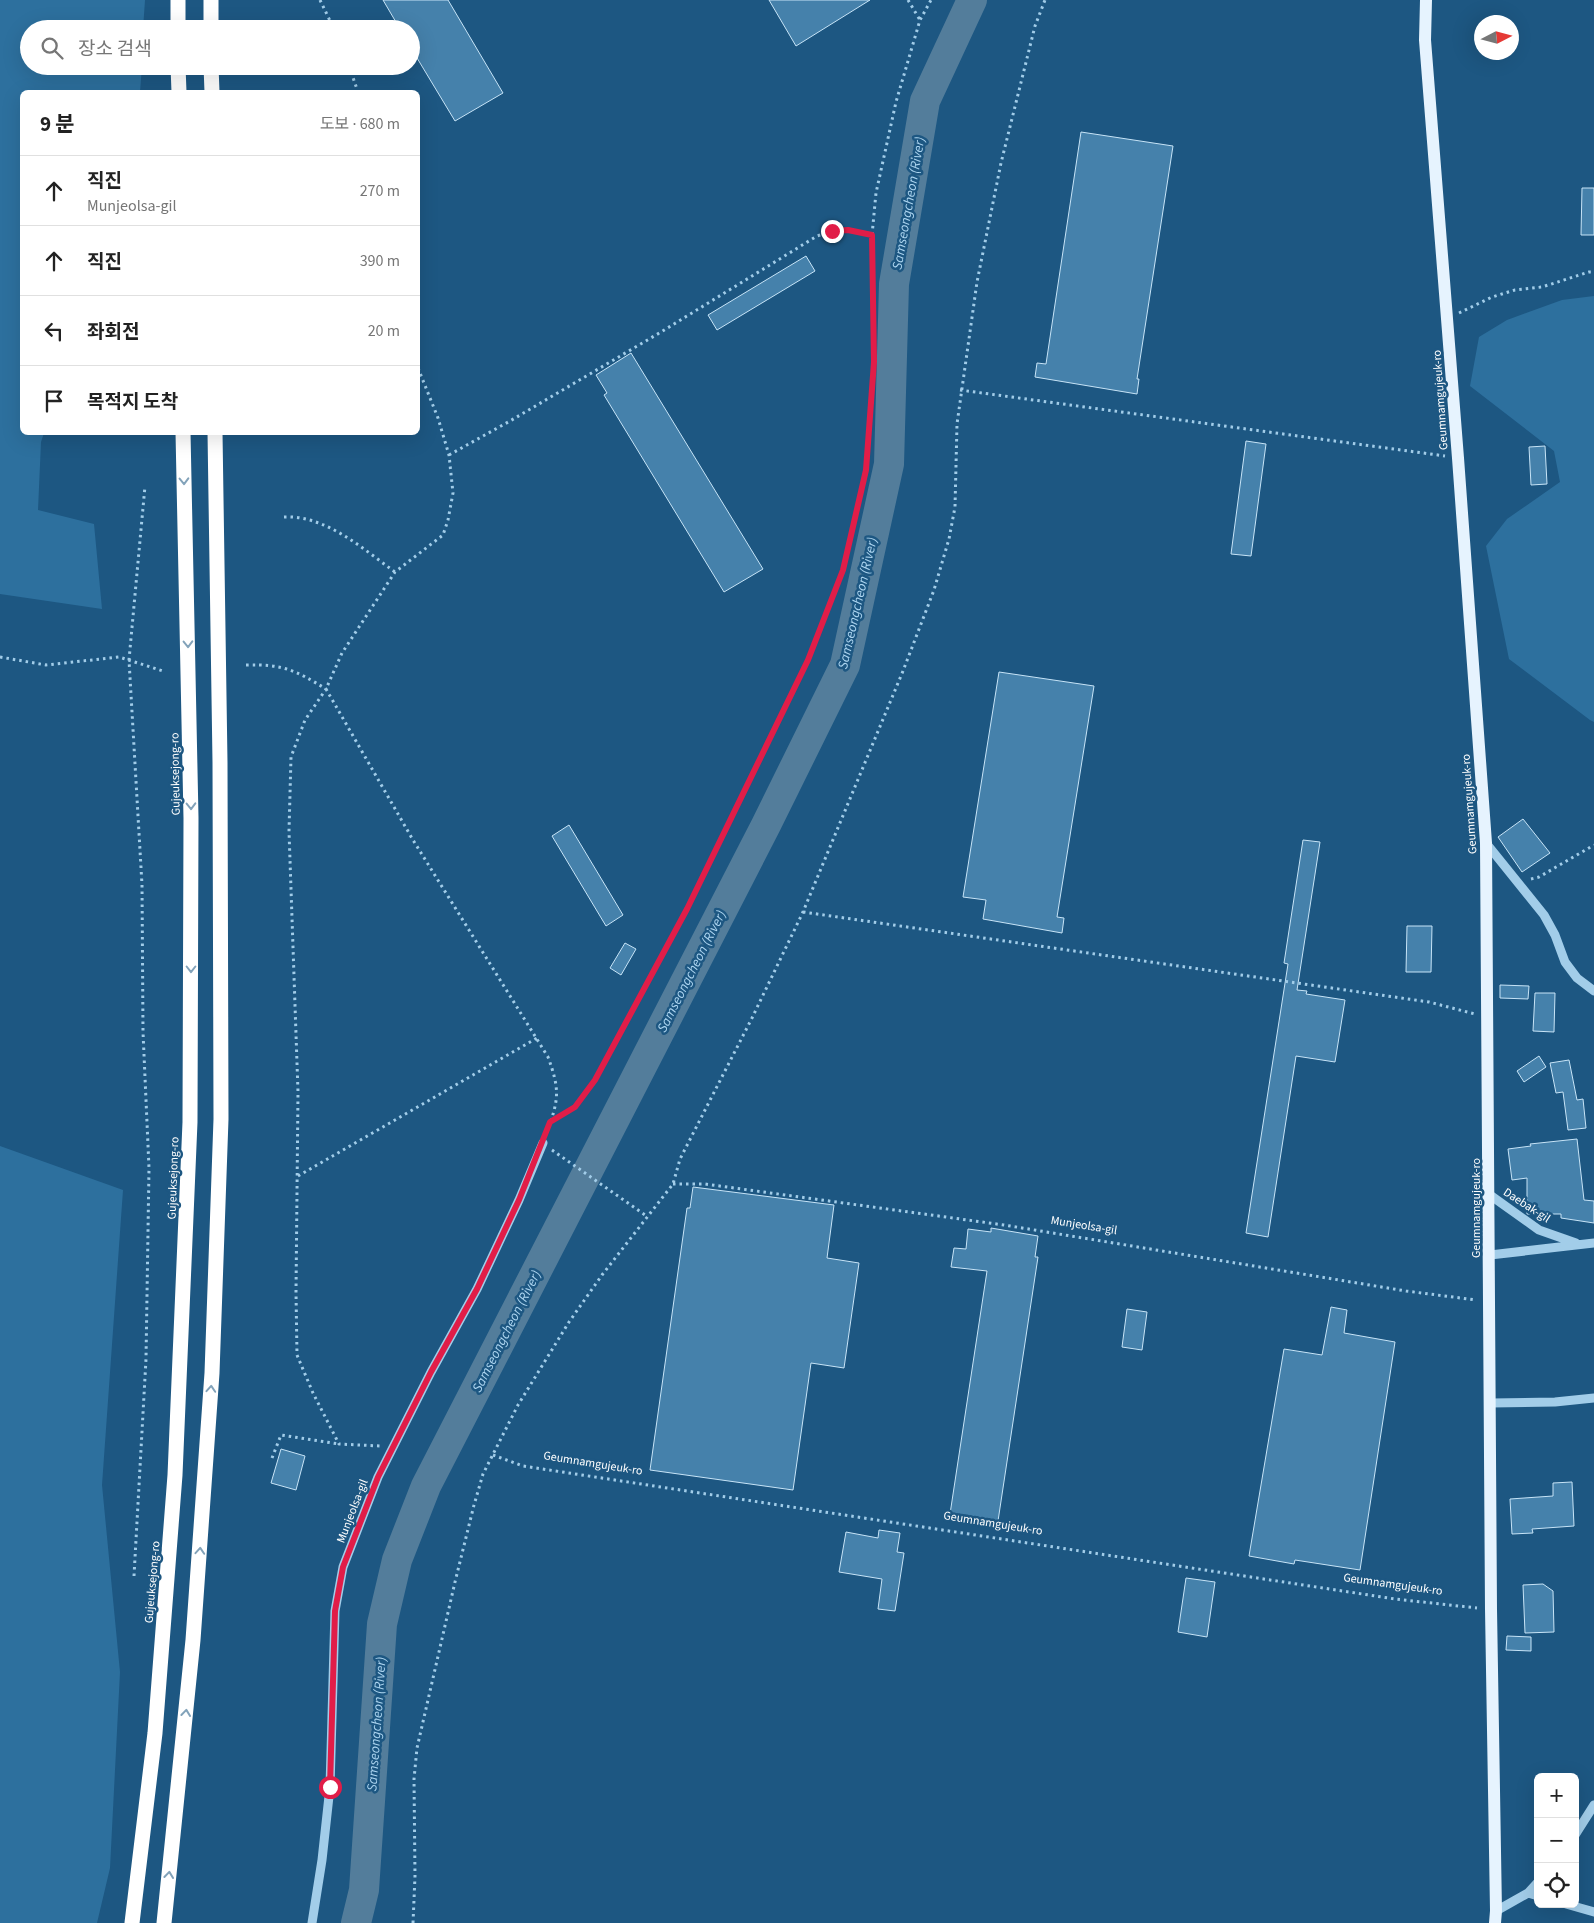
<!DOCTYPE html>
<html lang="ko">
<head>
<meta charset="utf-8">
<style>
  body { margin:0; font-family:"Source Sans 3","Noto Sans KR",sans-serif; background:#f2f2f2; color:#222 }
  .controls { position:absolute; right:15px; bottom:15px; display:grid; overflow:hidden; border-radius:8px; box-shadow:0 5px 20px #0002 }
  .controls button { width:45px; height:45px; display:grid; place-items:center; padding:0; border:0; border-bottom:1px solid #e0e0e0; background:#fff; color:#222; font:25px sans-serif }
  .compass { position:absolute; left:1474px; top:15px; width:45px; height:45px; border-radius:50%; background:#fff; box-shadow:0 5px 20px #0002; rotate:84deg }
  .stop { position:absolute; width:15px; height:15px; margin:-11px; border:4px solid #e11d48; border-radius:50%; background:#fff }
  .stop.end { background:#e11d48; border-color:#fff; box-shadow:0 1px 5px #0008 }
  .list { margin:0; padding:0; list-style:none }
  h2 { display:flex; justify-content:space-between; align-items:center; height:65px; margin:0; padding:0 20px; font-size:21px }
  h2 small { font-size:16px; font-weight:400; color:#767676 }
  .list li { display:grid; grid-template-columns:32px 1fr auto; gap:15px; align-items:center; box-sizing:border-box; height:70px; padding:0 20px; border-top:1px solid #e0e0e0 }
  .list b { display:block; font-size:19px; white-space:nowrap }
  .list p { margin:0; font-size:16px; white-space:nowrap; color:#767676 }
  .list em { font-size:16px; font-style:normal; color:#767676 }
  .icon { flex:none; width:28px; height:28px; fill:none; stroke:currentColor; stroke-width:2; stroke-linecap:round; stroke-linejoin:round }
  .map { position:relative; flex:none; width:1594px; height:1923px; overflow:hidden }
  .search { position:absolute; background:#fff; box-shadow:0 5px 20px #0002; left:20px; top:20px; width:400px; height:55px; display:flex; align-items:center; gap:12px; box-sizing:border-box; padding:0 18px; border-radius:28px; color:#767676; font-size:19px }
  .panel { position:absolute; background:#fff; box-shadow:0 5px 20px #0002; left:20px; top:90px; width:400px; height:345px; border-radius:8px }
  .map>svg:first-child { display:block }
  .green { fill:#2d709e }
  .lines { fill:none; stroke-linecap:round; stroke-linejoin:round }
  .river { stroke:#537d9b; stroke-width:30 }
  .building { fill:#4581ab; stroke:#c7e4f7 }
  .path { stroke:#a2cde9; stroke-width:3; stroke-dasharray:2.5 4; stroke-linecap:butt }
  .minor { stroke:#a2cde9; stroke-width:9 }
  .major { stroke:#e6f3fe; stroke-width:12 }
  .highway { stroke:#fff; stroke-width:15 }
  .oneway { stroke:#83a3ba }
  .route { stroke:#e11d48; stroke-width:6 }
  .labels { text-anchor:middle; stroke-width:5; stroke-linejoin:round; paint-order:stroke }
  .street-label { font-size:12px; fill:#fff; stroke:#1d5782 }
  .water-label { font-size:14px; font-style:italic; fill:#aed6f1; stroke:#1d5782 }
</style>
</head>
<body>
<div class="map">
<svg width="1594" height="1923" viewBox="0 0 1594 1923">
  <rect width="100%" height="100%" fill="#1d5782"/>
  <path class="green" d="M0 0H145L143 29H29V66H142L140 92H22V432L44 433 41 442 38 510 94 524 102 609 0 594Z
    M1594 296V722L1590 720 1509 659 1486 546 1507 519 1560 482 1554 451 1470 386 1479 337 1507 320 1562 300Z
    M0 1146 123 1190 102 1485 120 1672 110 1868 97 1923H0Z"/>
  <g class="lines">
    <path class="river" d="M356 1923 364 1890 382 1624 397 1560 426 1486 766 825 845 665 889 464 894 284 925 101 972 0"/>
  </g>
  <path class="building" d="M383 0H448L503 93 455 121 411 48V29H400Z
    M769 0H870L796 46Z
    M1081 132 1173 146 1137 379H1139L1137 394 1035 377 1037 363 1046 364Z
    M1582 188H1594V235H1581Z
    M806 256 815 271 717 330 708 315Z
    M631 353 763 569 724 592 604 395 607 393 596 375Z
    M1246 441 1266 444 1251 556 1231 554Z
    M1545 446 1547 484 1531 485 1529 447Z
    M999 672 1094 686 1057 917 1064 918 1062 933 983 919 986 900 963 897Z
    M1523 819 1550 853 1522 872 1498 837Z
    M569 825 623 915 606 926 552 836Z
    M1303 840 1320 842 1297 990 1307 991 1306 994 1345 1000 1335 1062 1296 1056 1268 1237 1246 1233 1288 964 1284 963Z
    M1407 926H1432L1431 972H1406Z
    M625 943 636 949 621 975 610 968Z
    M1500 985 1529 986 1528 999 1500 998Z
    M1535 993H1555L1554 1032 1533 1031Z
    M1539 1056 1546 1067 1524 1082 1517 1071Z
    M1569 1060 1577 1100 1583 1099 1586 1128 1568 1130 1563 1092 1556 1093 1550 1063Z
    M1577 1139 1584 1200 1594 1201V1223L1561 1218V1214H1527V1178L1512 1180 1508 1149 1531 1146 1530 1144Z
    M693 1187 834 1205 827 1258 859 1263 844 1368 811 1363 793 1490 650 1470 687 1208H690Z
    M991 1228 1038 1236 1035 1257H1038L998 1521 950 1514 987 1271 951 1267 954 1248 966 1249 968 1229 991 1232Z
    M1331 1307 1347 1310 1344 1333 1395 1342 1360 1570 1295 1560 1294 1564 1249 1556 1284 1349 1322 1355Z
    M1127 1309 1147 1312 1142 1350 1122 1347Z
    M281 1449 305 1456 296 1490 271 1483Z
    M1572 1482 1574 1526 1532 1529 1533 1533 1512 1534 1510 1499 1553 1496V1483Z
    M879 1530 900 1533 897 1552 904 1553 895 1611 878 1609 882 1579 839 1572 846 1532 878 1538Z
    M1186 1578 1215 1582 1207 1637 1178 1632Z
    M1543 1584 1553 1591 1554 1632 1525 1633 1523 1585Z
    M1507 1636 1531 1637V1651L1506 1650Z"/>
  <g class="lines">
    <path class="path" d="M320 0 334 29
      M908 0 920 20
      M349 66 358 92
      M1459 313 1492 297 1515 290 1542 287 1589 272H1594
      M418 368 438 418 449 455 453 493 448 520 443 535 395 572 342 653 326 689 413 840 548 1057C560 1090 559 1099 547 1132
      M960 390 1445 456
      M449 455 510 421 661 332 817 236C839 229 850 230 872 235
      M284 517C326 515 363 549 395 572
      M0 657 46 665 119 657 163 671
      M246 665C283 664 295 670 326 689L305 720 291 757 289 831 298 1092 296 1292 297 1355 313 1393 339 1444 380 1446
      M1531 879 1539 877 1594 845
      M803 912 1429 1002 1475 1014
      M550 1122 575 1107 595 1080 687 909 808 660 843 570 866 469 874 362 872 235 876 193 896 102 920 20 931 0
      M552 1150 648 1217
      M298 1176 537 1038
      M673 1184H705L1004 1225 1406 1291 1476 1300
      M493 1455 523 1466 1395 1599 1477 1608
      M272 1458 281 1435 339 1444
      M134 1576 146 1359 149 1168 143 1032 142 885 129 660 145 486
      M413 1923 415 1876 414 1779 417 1748 455 1582 474 1505 483 1474 518 1405 569 1322 602 1275 673 1184 680 1159 752 1018 803 912 903 671 934 590 949 539 955 507 957 424 977 282 1001 163 1035 26 1045 0"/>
    <path class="minor" d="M1486 843 1544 915 1555 935 1565 962 1577 978 1594 991
      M1490 1195 1539 1230 1576 1243
      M1490 1255 1594 1243
      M1491 1403 1555 1402 1594 1398
      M1575 1835 1594 1805
      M1528 1893 1538 1896
      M1566 1904 1594 1912
      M1496 1911 1528 1893 1538 1882
      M312 1923 322 1860 330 1787 335 1611 343 1567 378 1477 431 1372 477 1289 519 1200 543 1143"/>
    <path class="major" d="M1426 0 1425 40 1458 458 1486 843 1491 1609 1496 1911 1495 1923"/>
    <path class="highway" d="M178 0V29
      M211 0V29
      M178 66 179 92
      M211 66 212 92
      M132 1923 155 1733 175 1475 190 1122 191 818 183 432
      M164 1923 193 1640 212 1373 221 1119 220 762 215 432"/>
  </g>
  <defs><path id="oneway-chevron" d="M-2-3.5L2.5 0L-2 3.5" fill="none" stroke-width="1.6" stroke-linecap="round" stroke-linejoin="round" transform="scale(1.25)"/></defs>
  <g class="oneway">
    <use href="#oneway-chevron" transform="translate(184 481) rotate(89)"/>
    <use href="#oneway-chevron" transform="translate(188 644) rotate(89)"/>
    <use href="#oneway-chevron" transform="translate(191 806) rotate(89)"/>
    <use href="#oneway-chevron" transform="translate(191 969) rotate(90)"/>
    <use href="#oneway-chevron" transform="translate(211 1389) rotate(-86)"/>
    <use href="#oneway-chevron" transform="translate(200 1551) rotate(-86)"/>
    <use href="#oneway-chevron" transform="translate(186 1713) rotate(-84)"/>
    <use href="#oneway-chevron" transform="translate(169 1875) rotate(-84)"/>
  </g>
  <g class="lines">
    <path class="route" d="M330 1787 335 1611 343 1567 378 1477 431 1372 477 1289 519 1200 550 1122 575 1107 595 1080 687 909 808 660 843 570 866 470 874 362 872 235 848 230 832 231"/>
  </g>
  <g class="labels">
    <g class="street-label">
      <text transform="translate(1440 400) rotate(-94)" y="4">Geumnamgujeuk-ro</text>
      <text transform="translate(175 774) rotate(-91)" y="4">Gujeuksejong-ro</text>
      <text transform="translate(1469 804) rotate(-94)" y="4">Geumnamgujeuk-ro</text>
      <text transform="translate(173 1178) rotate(-88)" y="4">Gujeuksejong-ro</text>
      <text transform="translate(1527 1205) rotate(33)" y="4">Daebak-gil</text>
      <text transform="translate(1476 1208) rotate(-90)" y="4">Geumnamgujeuk-ro</text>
      <text transform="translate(1084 1225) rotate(9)" y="4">Munjeolsa-gil</text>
      <text transform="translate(593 1463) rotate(9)" y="4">Geumnamgujeuk-ro</text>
      <text transform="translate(352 1511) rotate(-69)" y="4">Munjeolsa-gil</text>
      <text transform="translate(993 1523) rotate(9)" y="4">Geumnamgujeuk-ro</text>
      <text transform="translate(152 1582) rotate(-85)" y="4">Gujeuksejong-ro</text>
      <text transform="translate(1393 1584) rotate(8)" y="4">Geumnamgujeuk-ro</text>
    </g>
    <g class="water-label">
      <text transform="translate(908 203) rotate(-80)" y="5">Samseongcheon (River)</text>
      <text transform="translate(857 603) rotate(-77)" y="5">Samseongcheon (River)</text>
      <text transform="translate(691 971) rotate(-63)" y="5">Samseongcheon (River)</text>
      <text transform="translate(506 1331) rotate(-63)" y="5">Samseongcheon (River)</text>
      <text transform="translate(376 1724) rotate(-86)" y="5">Samseongcheon (River)</text>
    </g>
  </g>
</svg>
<div class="controls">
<button>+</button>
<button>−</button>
<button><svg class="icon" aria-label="locate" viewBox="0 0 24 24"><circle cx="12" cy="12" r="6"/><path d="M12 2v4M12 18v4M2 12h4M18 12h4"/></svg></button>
</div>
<svg class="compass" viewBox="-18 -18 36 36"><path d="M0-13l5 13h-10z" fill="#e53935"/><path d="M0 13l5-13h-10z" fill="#767676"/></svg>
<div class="stop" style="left:330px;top:1787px"></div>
<div class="stop end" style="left:832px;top:231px"></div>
<div class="search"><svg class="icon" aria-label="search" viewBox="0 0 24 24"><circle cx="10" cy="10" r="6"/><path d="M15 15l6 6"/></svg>장소 검색</div>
<section class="panel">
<h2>9 분<small>도보 · 680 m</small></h2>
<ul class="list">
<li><svg class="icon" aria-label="ahead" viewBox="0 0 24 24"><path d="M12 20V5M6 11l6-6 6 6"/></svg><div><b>직진</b><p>Munjeolsa-gil</p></div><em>270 m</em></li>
<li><svg class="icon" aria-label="ahead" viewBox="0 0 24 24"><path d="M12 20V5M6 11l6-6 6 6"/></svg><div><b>직진</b></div><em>390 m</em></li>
<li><svg class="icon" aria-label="left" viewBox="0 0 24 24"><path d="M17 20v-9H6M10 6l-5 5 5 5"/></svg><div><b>좌회전</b></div><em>20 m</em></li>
<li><svg class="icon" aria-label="arrive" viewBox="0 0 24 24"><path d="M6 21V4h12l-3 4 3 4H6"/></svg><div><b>목적지 도착</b></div></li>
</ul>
</section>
</div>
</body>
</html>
